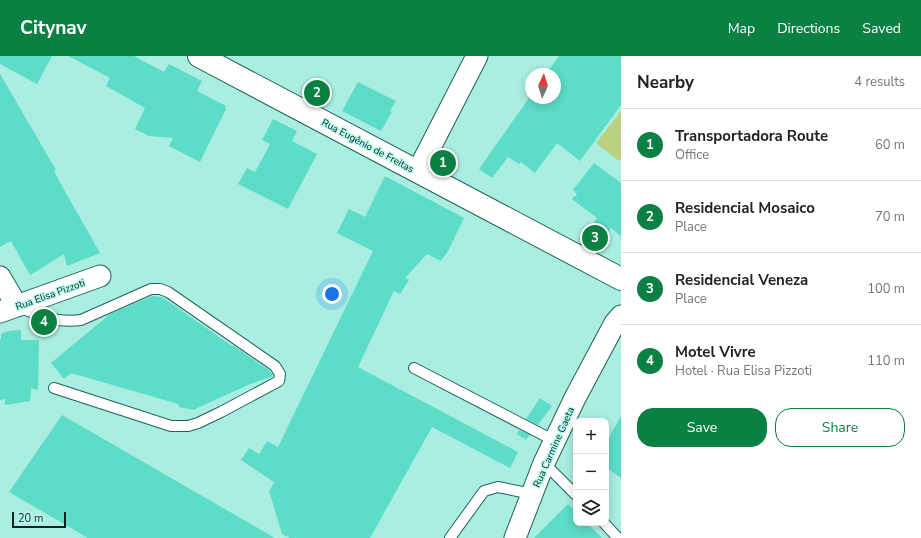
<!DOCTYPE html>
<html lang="en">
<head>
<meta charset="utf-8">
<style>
  body { margin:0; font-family:"Nunito Sans",sans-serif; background:#f2f2f2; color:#202124 }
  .controls { position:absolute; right:12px; bottom:12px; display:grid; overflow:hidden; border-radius:8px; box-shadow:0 2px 10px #0003 }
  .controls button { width:36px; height:36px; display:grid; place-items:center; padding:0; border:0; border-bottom:1px solid #e0e0e0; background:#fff; color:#202124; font:20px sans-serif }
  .compass { position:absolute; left:525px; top:12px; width:36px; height:36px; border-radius:50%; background:#fff; box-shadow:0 2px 10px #0003; rotate:4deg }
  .scale { position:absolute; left:12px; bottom:10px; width:54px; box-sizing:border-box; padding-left:4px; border:2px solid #092521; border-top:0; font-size:11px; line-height:14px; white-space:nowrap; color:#092521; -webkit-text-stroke:3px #b7fbee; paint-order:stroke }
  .you { position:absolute; left:332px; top:238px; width:14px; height:14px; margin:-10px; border:3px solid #fff; border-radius:50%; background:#1a73e8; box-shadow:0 0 0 6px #1a73e833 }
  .badge { display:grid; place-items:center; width:26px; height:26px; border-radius:50%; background:#0b8043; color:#fff; font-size:13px; font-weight:700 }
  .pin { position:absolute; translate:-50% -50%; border:2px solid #fff; box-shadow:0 1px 4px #0006 }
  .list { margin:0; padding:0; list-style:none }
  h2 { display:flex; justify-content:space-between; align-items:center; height:52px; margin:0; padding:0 16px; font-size:17px }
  h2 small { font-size:13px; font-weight:400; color:#757577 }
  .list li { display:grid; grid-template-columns:26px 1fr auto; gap:12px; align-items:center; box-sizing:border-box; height:72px; padding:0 16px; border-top:1px solid #e0e0e0 }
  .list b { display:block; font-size:15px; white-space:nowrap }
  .list p { margin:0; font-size:13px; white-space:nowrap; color:#757577 }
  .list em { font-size:13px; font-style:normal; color:#757577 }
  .actions { display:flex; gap:8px; padding:12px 16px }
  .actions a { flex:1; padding:9px 0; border:1px solid #0b8043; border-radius:16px; text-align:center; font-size:14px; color:#0b8043 }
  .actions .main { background:#0b8043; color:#fff }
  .icon { flex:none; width:22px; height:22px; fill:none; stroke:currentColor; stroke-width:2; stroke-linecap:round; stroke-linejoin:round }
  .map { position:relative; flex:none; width:621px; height:482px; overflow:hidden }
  header { display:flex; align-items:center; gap:24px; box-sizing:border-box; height:56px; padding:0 20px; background:#0b8043; color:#fff }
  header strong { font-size:19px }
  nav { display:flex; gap:22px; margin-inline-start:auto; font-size:14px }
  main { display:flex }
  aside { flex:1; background:#fff }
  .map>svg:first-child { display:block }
  .green { fill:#bbd181 }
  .building { fill:#5ddcc8 }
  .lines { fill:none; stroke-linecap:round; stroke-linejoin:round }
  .lane-casing { stroke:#1e6359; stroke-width:12 }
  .street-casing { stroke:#1e6359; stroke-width:23 }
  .secondary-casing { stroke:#1e6359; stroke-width:24 }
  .lane { stroke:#fff; stroke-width:10 }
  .street { stroke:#fff; stroke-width:21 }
  .secondary { stroke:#fff; stroke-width:22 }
  .labels { text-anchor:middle; stroke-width:3; stroke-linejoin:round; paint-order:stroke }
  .street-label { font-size:10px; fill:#092521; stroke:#b7fbee }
</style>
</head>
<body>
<header>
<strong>Citynav</strong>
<nav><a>Map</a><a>Directions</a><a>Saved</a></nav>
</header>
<main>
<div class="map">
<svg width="621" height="482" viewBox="0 0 621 482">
  <rect width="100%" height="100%" fill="#aaeee1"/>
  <path class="green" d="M621 55V103L619 105 596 87Z"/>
  <path class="building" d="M0 0H52L37 28 0 8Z
    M68 0H134L164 16 169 8 202 25 197 35 226 50 225 52 226 53 200 106 169 90 173 82 149 80 135 73 145 52 106 30 110 22Z
    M559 0H621V49L580 105 557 87 535 117 521 106 519 108 508 101 492 122 479 113 531 39V42H555V18H546Z
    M0 18 56 114 54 115 62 130 100 197 67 210 64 198 30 219 11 185 0 191Z
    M358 26 396 45 390 55 392 56 381 75 342 55Z
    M273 63 297 75 292 85 317 98 288 153 238 128 247 112 255 116 270 88 262 84Z
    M594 107 621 127V180L611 172 601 191 584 182 597 162 572 143 577 138 573 134Z
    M385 120 464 162 448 195 441 205 427 198 405 222 409 224 400 238 394 235 358 311 518 396 510 412 432 371 370 482H290L282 478 270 438 269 436 274 426 241 404 249 392 259 398 267 385 278 391 373 195 337 177 349 153 365 161Z
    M152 240 162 241 232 290H234L270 315 273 320 248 329 193 354 179 351 178 348 71 317 64 323 51 307 110 258Z
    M21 274V284H39L38 334 31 332 30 345 5 349V343L0 344V283H1V278L9 275Z
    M540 342 552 350 538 369 526 363Z
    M62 359 275 482H88L9 436Z
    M621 360V422L606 411V387Z
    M519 374 530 379 526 384 517 378Z
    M568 448 576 455V467H587L602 482H534Z"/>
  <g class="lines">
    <g class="lane-casing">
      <path id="lane" d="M18 251C41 260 56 267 81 264L151 233H160L168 236 275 310 280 318 279 325 221 356 198 367 188 370H171L54 332
        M414 312 555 385
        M544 407 576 439
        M604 467 618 482
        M450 482 484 435 498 431 532 438"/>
    </g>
    <g class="street-casing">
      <path id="street" d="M418 115 477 0
        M0 221 17 250
        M0 256 100 220
        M515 482 544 407 575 342 615 267 621 260"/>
    </g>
    <g class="secondary-casing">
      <path id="secondary" d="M199 0 621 223"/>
    </g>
    <use href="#lane" class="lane"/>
    <use href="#street" class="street"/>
    <use href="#secondary" class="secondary"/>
  </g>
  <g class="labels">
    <g class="street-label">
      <text transform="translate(368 89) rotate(28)" y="4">Rua Eugênio de Freitas</text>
      <text transform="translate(50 238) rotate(-20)" y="4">Rua Elisa Pizzoti</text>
      <text transform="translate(553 391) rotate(-66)" y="4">Rua Carmine Gaeta</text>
    </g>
  </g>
</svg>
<div class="controls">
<button>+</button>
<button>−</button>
<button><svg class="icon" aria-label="layers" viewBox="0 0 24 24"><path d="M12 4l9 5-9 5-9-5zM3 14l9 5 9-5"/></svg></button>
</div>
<svg class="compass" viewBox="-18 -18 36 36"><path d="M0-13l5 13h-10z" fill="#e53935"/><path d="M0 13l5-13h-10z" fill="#757577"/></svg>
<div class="scale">20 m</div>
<div class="you"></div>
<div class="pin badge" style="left:443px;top:107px">1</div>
<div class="pin badge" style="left:317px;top:37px">2</div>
<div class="pin badge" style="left:595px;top:182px">3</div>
<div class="pin badge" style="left:44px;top:266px">4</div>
</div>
<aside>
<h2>Nearby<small>4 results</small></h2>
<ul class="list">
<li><span class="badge">1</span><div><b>Transportadora Route</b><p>Office</p></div><em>60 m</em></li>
<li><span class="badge">2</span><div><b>Residencial Mosaico</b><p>Place</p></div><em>70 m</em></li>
<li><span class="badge">3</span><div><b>Residencial Veneza</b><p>Place</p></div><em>100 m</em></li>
<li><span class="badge">4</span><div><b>Motel Vivre</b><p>Hotel · Rua Elisa Pizzoti</p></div><em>110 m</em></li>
</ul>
<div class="actions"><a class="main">Save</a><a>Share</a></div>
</aside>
</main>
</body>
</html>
